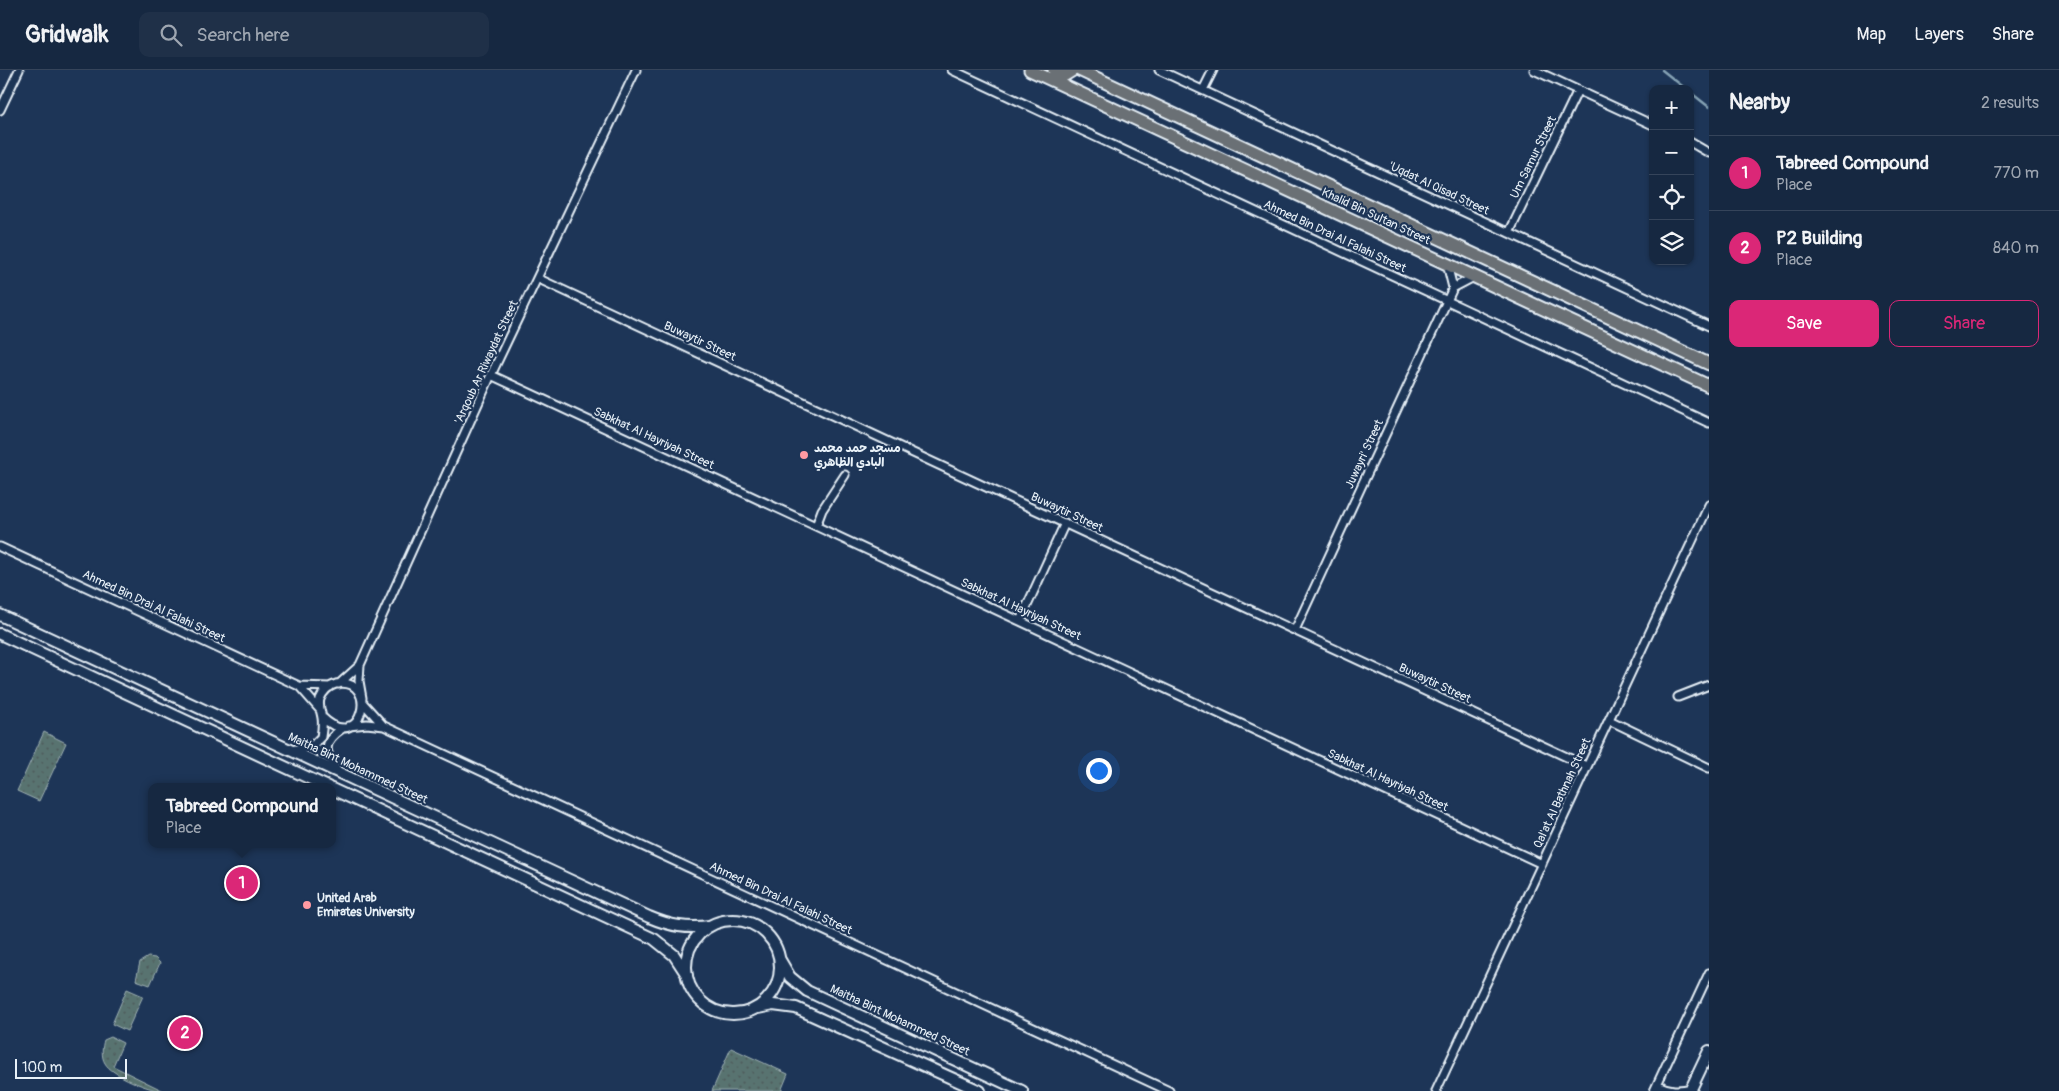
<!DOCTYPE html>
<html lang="en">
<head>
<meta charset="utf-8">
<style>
  body { margin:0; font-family:Pangolin,"Playpen Sans Arabic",sans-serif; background:#1f3048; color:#f1f3f6 }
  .controls { position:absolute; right:15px; top:15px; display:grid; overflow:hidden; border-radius:10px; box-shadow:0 1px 4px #0004 }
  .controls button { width:45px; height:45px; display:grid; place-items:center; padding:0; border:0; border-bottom:1px solid #35445a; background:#162841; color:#f1f3f6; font:25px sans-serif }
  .scale { position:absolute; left:15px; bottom:12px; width:112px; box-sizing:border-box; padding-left:5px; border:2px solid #e8f1f8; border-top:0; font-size:14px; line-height:18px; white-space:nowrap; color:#e8f1f8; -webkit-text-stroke:4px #1d3557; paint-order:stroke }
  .you { position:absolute; left:1098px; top:700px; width:18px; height:18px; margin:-12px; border:4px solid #fff; border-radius:50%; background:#1a73e8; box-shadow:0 0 0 8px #1a73e833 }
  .badge { display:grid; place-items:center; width:32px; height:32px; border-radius:50%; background:#db2777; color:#fff; font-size:16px; font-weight:700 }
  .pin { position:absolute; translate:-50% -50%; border:2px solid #fff; box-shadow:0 1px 5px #0006 }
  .popup { position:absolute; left:148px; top:713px; width:188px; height:65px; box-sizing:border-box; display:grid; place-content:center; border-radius:10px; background:#162841; filter:drop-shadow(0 1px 4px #0005); font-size:16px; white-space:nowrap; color:#9ea6b1 }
  .popup b { font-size:19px; color:#f1f3f6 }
  .popup::after { content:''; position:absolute; left:50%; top:100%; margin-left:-10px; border:10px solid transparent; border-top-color:#162841 }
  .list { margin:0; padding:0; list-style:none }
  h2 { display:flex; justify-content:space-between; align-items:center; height:65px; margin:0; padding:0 20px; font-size:21px }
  h2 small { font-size:16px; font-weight:400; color:#9ea6b1 }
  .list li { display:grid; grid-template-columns:32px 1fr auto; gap:15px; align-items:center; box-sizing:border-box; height:75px; padding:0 20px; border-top:1px solid #35445a }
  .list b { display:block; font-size:19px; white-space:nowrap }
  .list p { margin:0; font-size:16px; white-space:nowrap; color:#9ea6b1 }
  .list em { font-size:16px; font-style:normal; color:#9ea6b1 }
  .actions { display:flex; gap:10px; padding:15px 20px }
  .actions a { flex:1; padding:11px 0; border:1px solid #db2777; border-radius:10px; text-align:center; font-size:18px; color:#db2777 }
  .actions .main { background:#db2777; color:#fff }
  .icon { flex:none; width:28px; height:28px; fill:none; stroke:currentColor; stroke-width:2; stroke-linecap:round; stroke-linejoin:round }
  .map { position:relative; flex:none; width:1709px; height:1021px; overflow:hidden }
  header { display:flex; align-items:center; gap:30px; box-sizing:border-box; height:70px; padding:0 25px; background:#162841; border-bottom:1px solid #35445a }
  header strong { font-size:24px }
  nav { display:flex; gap:28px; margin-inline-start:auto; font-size:18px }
  .search { width:350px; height:45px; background:#1f3048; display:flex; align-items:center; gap:12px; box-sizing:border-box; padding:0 18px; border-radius:10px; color:#9ea6b1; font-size:19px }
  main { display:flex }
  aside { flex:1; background:#162841 }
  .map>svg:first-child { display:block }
  .grass { fill:url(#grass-dots); stroke:#a0b2b4 }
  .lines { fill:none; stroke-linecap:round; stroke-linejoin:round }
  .stream { stroke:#86a3b5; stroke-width:2.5 }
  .street-casing { stroke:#e8f1f8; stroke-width:11 }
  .secondary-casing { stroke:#e8f1f8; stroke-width:14 }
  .primary-casing { stroke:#e8f1f8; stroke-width:15 }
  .street { stroke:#1d3557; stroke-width:7 }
  .secondary { stroke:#1d3557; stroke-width:10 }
  .primary { stroke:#6b7074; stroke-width:11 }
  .poi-dot { fill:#ff9aa2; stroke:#1d3557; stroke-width:2 }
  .labels { text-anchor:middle; stroke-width:4.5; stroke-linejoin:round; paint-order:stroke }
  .street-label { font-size:12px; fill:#e8f1f8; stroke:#1d3557 }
  .poi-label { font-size:12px; font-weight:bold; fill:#e8f1f8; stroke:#1d3557; text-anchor:start }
</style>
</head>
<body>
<header>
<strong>Gridwalk</strong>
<div class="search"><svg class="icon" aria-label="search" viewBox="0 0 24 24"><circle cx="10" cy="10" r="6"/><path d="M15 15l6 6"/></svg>Search here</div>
<nav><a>Map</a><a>Layers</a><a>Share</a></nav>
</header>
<main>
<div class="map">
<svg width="1709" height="1021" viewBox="0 0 1709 1021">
  <defs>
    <pattern id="grass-dots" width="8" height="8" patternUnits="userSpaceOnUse" patternTransform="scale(1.25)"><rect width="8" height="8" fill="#587370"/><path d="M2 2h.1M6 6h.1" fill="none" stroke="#4e5b5b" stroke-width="1.8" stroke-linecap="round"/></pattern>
  </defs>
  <rect width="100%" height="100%" fill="#1d3557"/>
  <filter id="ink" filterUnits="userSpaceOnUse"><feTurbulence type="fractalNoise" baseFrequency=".02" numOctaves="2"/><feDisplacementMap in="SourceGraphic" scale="10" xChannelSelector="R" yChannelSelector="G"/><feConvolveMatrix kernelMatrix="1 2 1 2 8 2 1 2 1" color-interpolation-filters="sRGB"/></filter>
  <g filter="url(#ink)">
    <path class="grass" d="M44 662 66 673 39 731 17 721Z
      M148 887 155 888 160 893 150 915 136 910 140 892Z
      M127 919 143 926 127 961 112 954Z
      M111 967 123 973 113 996 164 1021C151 1021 111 1005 105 993 101 987 102 977 104 970Z
      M731 978 788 1004 781 1021H712Z"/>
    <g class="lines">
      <path class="stream" d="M1662 0 1686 19
        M1690 22 1709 37"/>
      <g class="street-casing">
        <path id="street" d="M952 0 1709 353
          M1159 0 1709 256
          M1534 0 1653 55
          M1203 20 1213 0
          M0 40 19 0
          M1690 72 1709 83
          M1509 163 1578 20
          M1447 194 1453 218
          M539 209 1586 696
          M491 305 1542 794
          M816 456 822 440 845 405
          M0 477 299 616 320 640
          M1020 551 1065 453
          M1295 560 1453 218 1474 207
          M339 614 360 595
          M299 616 330 617
          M1678 627 1709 615
          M362 628 359 611 360 595 491 305 636 0
          M363 633 382 654
          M1609 650 1709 698
          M349 656 367 654 384 656 1169 1021
          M291 680 312 676 321 667C322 661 323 654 322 648 321 641 318 636 320 629 323 622 329 616 336 614 380 605 363 687 322 647
          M339 703C325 682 320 673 343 658
          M1657 1015C1669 1021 1679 1021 1692 1018
          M1436 1021 1709 435
          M1654 1021 1709 903"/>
      </g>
      <g class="secondary-casing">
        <path id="secondary" d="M0 545 649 847C670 856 687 859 710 856
          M0 564 328 717
          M332 719 654 869 674 885 687 905
          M686 897a47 47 0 1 1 94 0a47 47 0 1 1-94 0Z
          M780 890 790 907 807 921 1022 1021
          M758 938 773 935 796 938 980 1021
          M1690 1021 1709 981"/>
      </g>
      <g class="primary-casing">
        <path id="primary" d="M1030 0 1709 316
          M1054 0 1065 5 1073 0
          M1079 0 1709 294"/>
      </g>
      <use href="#street" class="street"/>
      <use href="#secondary" class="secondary"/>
      <use href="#primary" class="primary"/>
    </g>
  </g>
  <g class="poi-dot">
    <circle cx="804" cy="385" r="5"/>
    <circle cx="307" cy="835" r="5"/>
  </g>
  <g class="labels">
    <g class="street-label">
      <text transform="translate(1533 87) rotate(-64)" y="4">Um Samur Street</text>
      <text transform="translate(1439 118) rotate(25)" y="4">'Uqdat Al Qisad Street</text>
      <text transform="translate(1376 146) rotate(25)" y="4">Khalid Bin Sultan Street</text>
      <text transform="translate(1335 166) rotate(25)" y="4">Ahmed Bin Drai Al Falahi Street</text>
      <text transform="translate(700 271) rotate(25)" y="4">Buwaytir Street</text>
      <text transform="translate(486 292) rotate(-65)" y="4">'Arqoub Ar Riwaydat Street</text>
      <text transform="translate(654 368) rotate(25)" y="4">Sabkhat Al Hayriyah Street</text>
      <text transform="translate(1364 384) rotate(-65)" y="4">Juwayri' Street</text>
      <text transform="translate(1067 442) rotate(25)" y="4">Buwaytir Street</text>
      <text transform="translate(154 536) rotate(25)" y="4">Ahmed Bin Drai Al Falahi Street</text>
      <text transform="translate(1021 539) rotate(25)" y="4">Sabkhat Al Hayriyah Street</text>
      <text transform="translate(1435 613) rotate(25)" y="4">Buwaytir Street</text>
      <text transform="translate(358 698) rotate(25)" y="4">Maitha Bint Mohammed Street</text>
      <text transform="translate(1388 710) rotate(25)" y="4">Sabkhat Al Hayriyah Street</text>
      <text transform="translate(1562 723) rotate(-65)" y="4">Qal'at Al Bathnah Street</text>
      <text transform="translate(781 828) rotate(25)" y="4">Ahmed Bin Drai Al Falahi Street</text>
      <text transform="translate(900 950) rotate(25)" y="4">Maitha Bint Mohammed Street</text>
    </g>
    <g class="poi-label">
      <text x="814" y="382">مسجد حمد محمد<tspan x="814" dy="14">البادي الظاهري</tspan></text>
      <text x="317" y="832">United Arab<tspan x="317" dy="14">Emirates University</tspan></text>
    </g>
  </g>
</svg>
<div class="controls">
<button>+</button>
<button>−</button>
<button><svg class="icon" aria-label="locate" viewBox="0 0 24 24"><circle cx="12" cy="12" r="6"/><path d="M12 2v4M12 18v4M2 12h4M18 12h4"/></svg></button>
<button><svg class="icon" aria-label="layers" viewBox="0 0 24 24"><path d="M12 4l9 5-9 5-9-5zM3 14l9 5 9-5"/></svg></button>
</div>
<div class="scale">100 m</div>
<div class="you"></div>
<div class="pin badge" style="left:242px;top:813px">1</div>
<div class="popup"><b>Tabreed Compound</b>Place</div>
<div class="pin badge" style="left:185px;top:963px">2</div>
</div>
<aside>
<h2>Nearby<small>2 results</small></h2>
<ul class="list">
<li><span class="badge">1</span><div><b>Tabreed Compound</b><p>Place</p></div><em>770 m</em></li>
<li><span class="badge">2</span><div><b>P2 Building</b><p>Place</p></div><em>840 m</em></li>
</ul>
<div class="actions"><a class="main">Save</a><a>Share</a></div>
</aside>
</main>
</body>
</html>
